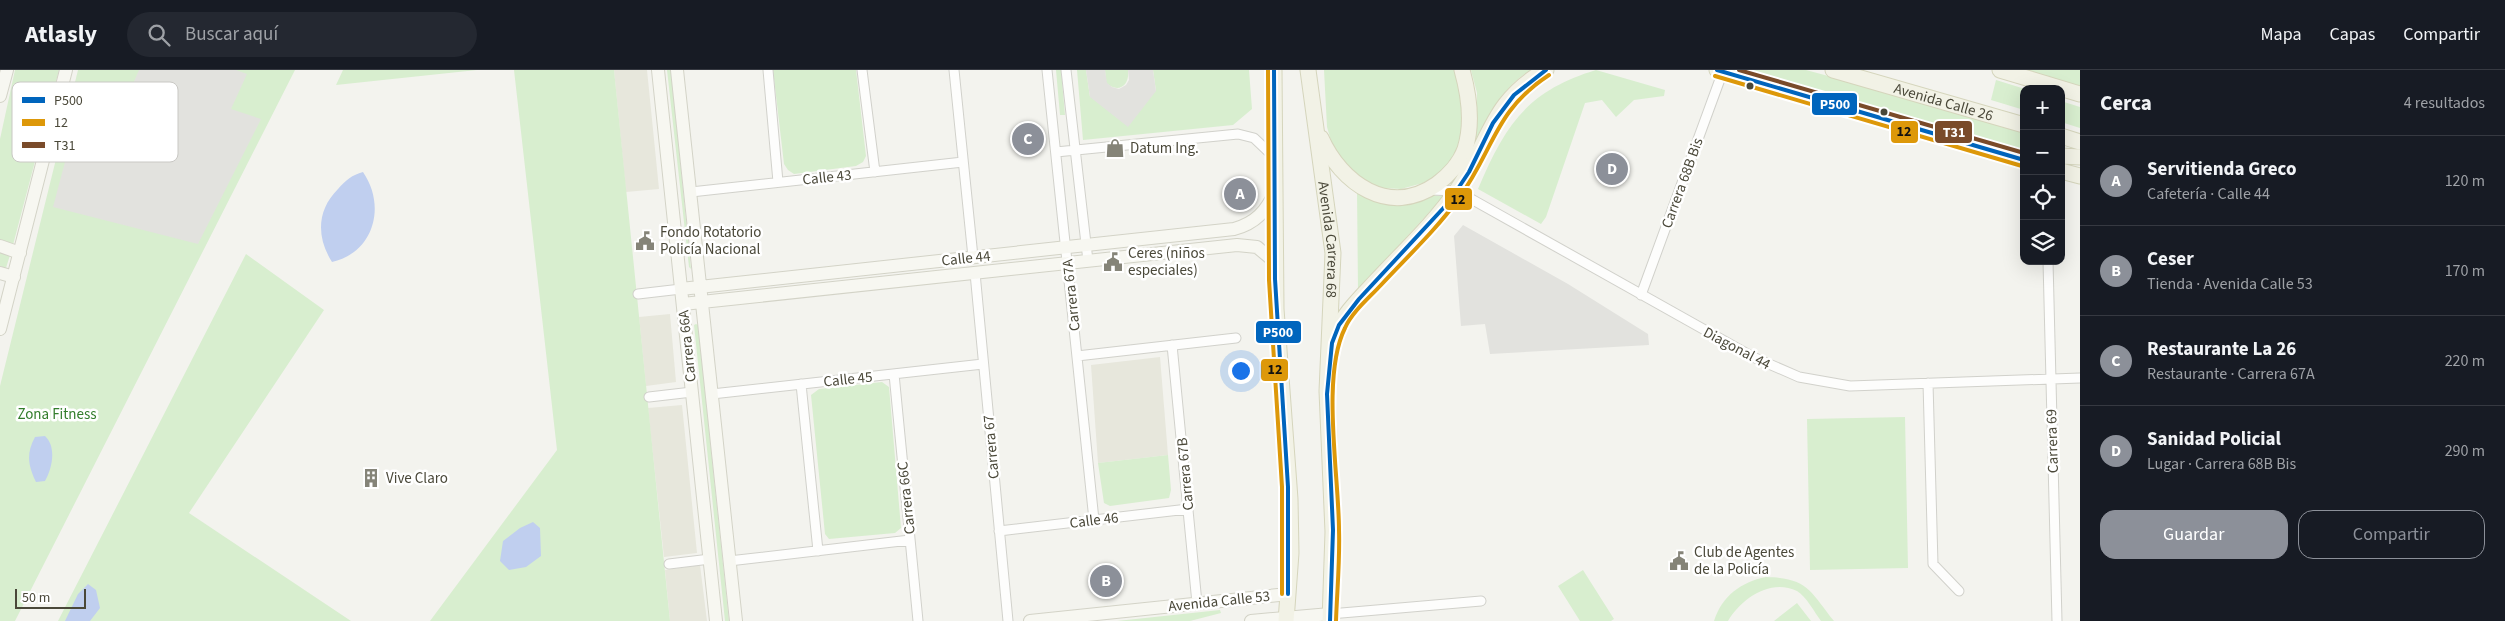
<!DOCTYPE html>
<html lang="es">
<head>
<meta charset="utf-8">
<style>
  body { margin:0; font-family:"Source Sans 3",sans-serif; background:#242831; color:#f1f3f6 }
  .controls { position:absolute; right:15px; top:15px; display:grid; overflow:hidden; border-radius:10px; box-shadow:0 5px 20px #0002 }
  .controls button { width:45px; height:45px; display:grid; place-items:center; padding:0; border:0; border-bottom:1px solid #363941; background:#171b24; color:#f1f3f6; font:25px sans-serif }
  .scale { position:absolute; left:15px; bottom:12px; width:71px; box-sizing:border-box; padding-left:5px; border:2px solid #4a4839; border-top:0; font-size:14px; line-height:18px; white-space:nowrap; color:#4a4839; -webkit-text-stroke:4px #fff; paint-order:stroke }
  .you { position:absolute; left:1240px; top:300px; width:18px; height:18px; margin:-12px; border:4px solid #fff; border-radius:50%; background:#1a73e8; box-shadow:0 0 0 8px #1a73e833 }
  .badge { display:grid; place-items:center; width:32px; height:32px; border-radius:50%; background:#8c9099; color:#fff; font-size:16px; font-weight:700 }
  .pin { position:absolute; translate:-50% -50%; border:2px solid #fff; box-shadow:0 1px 5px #0006 }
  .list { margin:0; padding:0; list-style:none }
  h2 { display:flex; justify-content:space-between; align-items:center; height:65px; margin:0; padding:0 20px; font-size:21px }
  h2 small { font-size:16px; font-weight:400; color:#9ea1a6 }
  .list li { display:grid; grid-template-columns:32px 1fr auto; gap:15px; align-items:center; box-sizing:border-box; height:90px; padding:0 20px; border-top:1px solid #363941 }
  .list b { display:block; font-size:19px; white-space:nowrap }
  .list p { margin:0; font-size:16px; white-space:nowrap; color:#9ea1a6 }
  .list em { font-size:16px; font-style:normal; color:#9ea1a6 }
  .actions { display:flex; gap:10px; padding:15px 20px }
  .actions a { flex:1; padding:11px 0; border:1px solid #8c9099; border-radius:15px; text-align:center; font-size:18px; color:#8c9099 }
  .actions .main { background:#8c9099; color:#fff }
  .icon { flex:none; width:28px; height:28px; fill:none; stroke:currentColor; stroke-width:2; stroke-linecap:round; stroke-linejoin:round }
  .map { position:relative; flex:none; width:2080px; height:551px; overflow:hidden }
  header { display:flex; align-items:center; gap:30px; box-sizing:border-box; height:70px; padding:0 25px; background:#171b24; border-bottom:1px solid #363941 }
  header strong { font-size:24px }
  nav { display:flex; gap:28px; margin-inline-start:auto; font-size:18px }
  .search { width:350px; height:45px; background:#242831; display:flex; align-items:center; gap:12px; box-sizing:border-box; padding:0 18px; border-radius:28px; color:#9ea1a6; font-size:19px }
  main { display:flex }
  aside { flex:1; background:#171b24 }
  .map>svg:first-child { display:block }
  .residential { fill:#e7e7dc }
  .green { fill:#d8eecf }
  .parking { fill:#e2e2de }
  .water { fill:#c0cfef }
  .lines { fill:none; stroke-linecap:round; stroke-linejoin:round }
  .street-casing { stroke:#d1d1cb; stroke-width:11 }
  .secondary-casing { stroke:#d3d3c7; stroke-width:14 }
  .primary-casing { stroke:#d5d5bc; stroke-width:17 }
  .street { stroke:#fdfdfc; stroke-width:9 }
  .secondary { stroke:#f7f7f1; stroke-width:12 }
  .primary { stroke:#f2f2e6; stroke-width:15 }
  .bus-1-casing { stroke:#fff; stroke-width:8 }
  .bus-2-casing { stroke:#fff; stroke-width:8 }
  .bus-3-casing { stroke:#fff; stroke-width:8 }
  .bus-1 { stroke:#0065bd; stroke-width:4 }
  .bus-2 { stroke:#dd9809; stroke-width:4 }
  .bus-3 { stroke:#7a4b2a; stroke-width:4 }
  .bus-dot { fill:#4a4839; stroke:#fff; stroke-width:2 }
  .labels { text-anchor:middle; stroke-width:5; stroke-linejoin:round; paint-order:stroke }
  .street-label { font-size:15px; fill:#4a4839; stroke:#fff }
  .poi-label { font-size:15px; fill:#4a4839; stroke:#fff; text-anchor:start }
  .park-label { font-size:15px; fill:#327d2b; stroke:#fff }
  .key { fill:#fff; stroke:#c9c8c4; stroke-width:1 }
  .key-label { font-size:14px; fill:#4a4839 }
  .line-badge { stroke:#fff; stroke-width:2 }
  .badge-label { font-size:14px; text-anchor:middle; font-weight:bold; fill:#fff }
  .pale-badge-label { font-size:14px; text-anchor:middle; font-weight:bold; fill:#111 }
</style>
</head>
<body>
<header>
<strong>Atlasly</strong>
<div class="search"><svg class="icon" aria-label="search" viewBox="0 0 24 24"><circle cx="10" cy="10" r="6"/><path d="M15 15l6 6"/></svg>Buscar aquí</div>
<nav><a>Mapa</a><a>Capas</a><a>Compartir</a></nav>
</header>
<main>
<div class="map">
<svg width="2080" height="551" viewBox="0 0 2080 551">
  <rect width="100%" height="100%" fill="#f3f3ee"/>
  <path class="residential" d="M614 0H647L659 119 626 122Z
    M670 244 676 312 646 316 639 247Z
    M1160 287 1168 385 1098 393 1091 295Z
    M682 335 697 483 664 487 648 338Z
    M700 495 707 551H670L665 500Z"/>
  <path class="green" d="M15 0H59L13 175 0 172V69Z
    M78 0H295L15 551H0V316Z
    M343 0H477L336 15Z
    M514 0H614L670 551H430L557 380Z
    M667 0H671L691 199 689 197Z
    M773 0H856L866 86 863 92 856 96 794 104 788 100 784 94Z
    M1056 0H1061L1065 45H1060Z
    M1077 0H1086L1090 27 1156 21 1153 0H1249L1252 39 1233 55 1083 70Z
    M1105 0H1128C1130 15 1119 24 1106 13Z
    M1324 0H1457L1466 53 1455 89 1439 105 1423 113 1401 119 1384 118 1361 112 1336 88 1327 57Z
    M1471 0H1531C1492 22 1474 76 1455 114H1447L1476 60 1477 23Z
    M1596 0 1665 20 1664 26 1634 30 1616 47 1602 30 1585 33 1546 147 1541 154 1478 119C1505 55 1527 21 1596 0Z
    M1739 0H1806L1906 27 2024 63V79L2006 78Z
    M2019 0H2080V19Z
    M1996 10 2025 19 2024 40 1991 30Z
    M2061 31 2080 37V58L2061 52Z
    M1357 121 1444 126 1358 220Z
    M0 182 10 185 6 198 0 196Z
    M246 184 324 240 189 443 351 551H58Z
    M696 254 698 255 729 551H725L694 255Z
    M882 312 889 317 901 458 895 463 829 469 825 464 811 325 819 319Z
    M1905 347 1908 498 1810 500 1807 349Z
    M1168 385 1171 420 1169 428 1110 436 1104 433 1098 393Z
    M1583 500 1614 549 1611 551H1580L1558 516Z
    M1766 507C1808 508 1810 521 1834 551H1821C1815 543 1806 526 1797 521 1770 508 1741 529 1728 551H1714C1722 526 1741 512 1766 507Z
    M1797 533 1811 551H1774Z
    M1220 540 1221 543 1190 551H1117Z"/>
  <path class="parking" d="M139 0H236L247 4 231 39 261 49 198 174 53 137 86 13 129 23Z
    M1086 0H1105L1107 13 1112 17 1119 19 1126 15 1129 10 1128 0H1153L1156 21 1128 57 1090 27Z
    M1463 155 1568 214 1648 264 1649 275 1490 284 1485 254 1461 256 1454 166Z"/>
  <path class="water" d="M363 102C387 137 373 183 332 192 316 167 317 140 338 119 346 110 352 105 363 102Z
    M45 366C57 377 52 399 45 411L36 412C28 395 26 384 35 367Z
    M533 452 540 458 541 486 526 497 509 500 500 491 503 471 520 458Z
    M88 514 96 520 100 538 90 551H65L78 524Z"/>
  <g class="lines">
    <g class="street-casing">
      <path id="street" d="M768 0 778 112
        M862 0 875 102
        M954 0 973 187
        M1047 0 1094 450
        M1066 0 1088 191
        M1056 82 1238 64 1254 68 1274 87
        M1431 120 1457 121 1753 287 1799 307 1850 316 2080 308
        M691 122 963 92
        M2048 191 2057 551
        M975 203 1008 551
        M638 224 681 219
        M1641 225 1723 1
        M1172 275 1197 533
        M1077 286 1236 268
        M894 304 918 551
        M1928 313 1933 494 1959 521
        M801 314 818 481
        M712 324 983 294
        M649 327 692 322
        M999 461 1188 439
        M729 491 910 470
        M669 494 710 489
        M1330 544 1481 531"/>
    </g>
    <g class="secondary-casing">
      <path id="secondary" d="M658 0 716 551
        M677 0 736 551
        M0 26 7 0
        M0 176 20 183
        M0 203 14 207
        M681 219 1234 159C1256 153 1266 141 1275 122
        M683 234 1237 175 1257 177 1275 192
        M0 259 66 0
        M1030 551 1288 524
        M1251 551 1330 544"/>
    </g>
    <g class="primary-casing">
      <g id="primary">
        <path d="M1274 0 1276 239 1290 429 1291 483 1286 551"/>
        <path id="s1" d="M1308 0 1333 183 1327 321 1333 462 1330 551"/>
        <path d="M1717 0 2024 90"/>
        <path id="s2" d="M1833 0 2024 55"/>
        <path d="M2000 0 2080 24"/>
        <path d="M2061 66 2080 72"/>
        <path d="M1321 68C1341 113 1389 148 1437 114 1448 106 1460 93 1465 79 1473 54 1469 25 1462 0"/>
        <path d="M2061 86 2080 87"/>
        <path d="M2061 101 2080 106"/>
        <path d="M1333 268C1342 245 1360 228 1376 211 1404 181 1434 153 1457 120 1490 73 1490 31 1546 0"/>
      </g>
    </g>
    <use href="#street" class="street"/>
    <use href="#secondary" class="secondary"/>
    <use href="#primary" class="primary"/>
    <g class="bus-1-casing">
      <path id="bus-1" d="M1274 0 1275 209 1288 417V524
        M1717 0 2024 90
        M1330 551 1333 460 1327 324 1332 273 1339 255 1359 229 1449 132 1469 102 1493 53 1514 25 1546 0"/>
    </g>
    <g class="bus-2-casing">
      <path id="bus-2" d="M1268 0 1269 210 1282 417V524
        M1715 6 2022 96
        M1336 551C1337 521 1340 491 1339 460 1339 406 1321 306 1345 258 1352 242 1369 228 1381 215 1408 186 1436 160 1459 128 1494 80 1494 41 1549 5"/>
    </g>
    <g class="bus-3-casing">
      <path id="bus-3" d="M1739 0 2024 83"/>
    </g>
    <use href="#bus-1" class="bus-1"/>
    <use href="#bus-2" class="bus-2"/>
    <use href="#bus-3" class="bus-3"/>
  </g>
  <defs>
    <g id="shop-bare" transform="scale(1.5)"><path d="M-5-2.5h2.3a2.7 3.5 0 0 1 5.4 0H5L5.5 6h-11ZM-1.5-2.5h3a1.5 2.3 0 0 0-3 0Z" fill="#858478" stroke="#fff" stroke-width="2.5" paint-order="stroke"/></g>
    <g id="civic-bare" transform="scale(1.5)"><path d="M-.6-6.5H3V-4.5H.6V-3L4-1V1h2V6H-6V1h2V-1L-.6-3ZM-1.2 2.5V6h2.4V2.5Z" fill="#858478" stroke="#fff" stroke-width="2.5" paint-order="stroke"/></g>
    <g id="building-bare" transform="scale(1.5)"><path d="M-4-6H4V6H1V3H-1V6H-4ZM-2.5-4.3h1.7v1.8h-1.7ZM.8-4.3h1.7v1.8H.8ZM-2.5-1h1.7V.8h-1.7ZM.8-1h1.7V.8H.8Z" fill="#858478" stroke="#fff" stroke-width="2.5" paint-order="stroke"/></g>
  </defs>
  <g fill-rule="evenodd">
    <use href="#shop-bare" x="1115" y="78"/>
    <use href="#civic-bare" x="645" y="171"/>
    <use href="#civic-bare" x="1113" y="192"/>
    <use href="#building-bare" x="371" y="408"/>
    <use href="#civic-bare" x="1679" y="491"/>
  </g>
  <g class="bus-dot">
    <circle cx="1750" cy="16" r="4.5"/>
    <circle cx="1884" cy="42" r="4.5"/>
  </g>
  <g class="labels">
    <g class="street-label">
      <text dy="5" stroke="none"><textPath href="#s2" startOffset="115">Avenida Calle 26</textPath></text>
      <text transform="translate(827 107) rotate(-6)" y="5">Calle 43</text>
      <text transform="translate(1682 113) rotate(-70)" y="5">Carrera 68B Bis</text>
      <text dy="5" stroke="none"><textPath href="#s1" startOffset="171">Avenida Carrera 68</textPath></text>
      <text transform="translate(966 188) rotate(-6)" y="5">Calle 44</text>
      <text transform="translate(1071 225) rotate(-96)" y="5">Carrera 67A</text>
      <text transform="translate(687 276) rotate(-96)" y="5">Carrera 66A</text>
      <text transform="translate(1737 278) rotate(28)" y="5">Diagonal 44</text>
      <text transform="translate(848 309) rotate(-6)" y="5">Calle 45</text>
      <text transform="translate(2052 371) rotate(-92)" y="5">Carrera 69</text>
      <text transform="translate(991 377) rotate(-95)" y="5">Carrera 67</text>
      <text transform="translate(1185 404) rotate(-95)" y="5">Carrera 67B</text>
      <text transform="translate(906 428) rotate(-96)" y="5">Carrera 66C</text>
      <text transform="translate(1094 450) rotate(-7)" y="5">Calle 46</text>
      <text transform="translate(1219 531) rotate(-6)" y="5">Avenida Calle 53</text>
    </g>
    <g class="poi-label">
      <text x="1130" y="83">Datum Ing.</text>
      <text x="660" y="167">Fondo Rotatorio<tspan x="660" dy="17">Policía Nacional</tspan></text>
      <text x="1128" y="188">Ceres (niños<tspan x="1128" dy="17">especiales)</tspan></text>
      <text x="386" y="413">Vive Claro</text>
      <text x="1694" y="487">Club de Agentes<tspan x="1694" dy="17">de la Policía</tspan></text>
    </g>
    <g class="park-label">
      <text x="57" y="349">Zona Fitness</text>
    </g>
  </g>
  <rect x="12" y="12" width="166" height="80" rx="8" class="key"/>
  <rect x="22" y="27" width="23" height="6" fill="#0065bd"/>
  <rect x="22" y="49" width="23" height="7" fill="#dd9809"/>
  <rect x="22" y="72" width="23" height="6" fill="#7a4b2a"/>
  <g class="key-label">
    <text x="54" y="35">P500</text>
    <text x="54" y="57">12</text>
    <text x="54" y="80">T31</text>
  </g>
  <g class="line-badge">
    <rect x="1811" y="22" width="47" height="24" rx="5" fill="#0065bd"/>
    <rect x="1890" y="50" width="29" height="24" rx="5" fill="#dd9809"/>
    <rect x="1934" y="50" width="39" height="24" rx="5" fill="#7a4b2a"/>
    <rect x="1444" y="117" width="29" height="24" rx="5" fill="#dd9809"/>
    <rect x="1255" y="250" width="47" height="24" rx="5" fill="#0065bd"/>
    <rect x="1260" y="288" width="29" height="24" rx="5" fill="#dd9809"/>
  </g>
  <g class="badge-label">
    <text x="1835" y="39">P500</text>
    <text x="1954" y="67">T31</text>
    <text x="1278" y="267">P500</text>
  </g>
  <g class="pale-badge-label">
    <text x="1904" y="66">12</text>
    <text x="1458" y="134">12</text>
    <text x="1275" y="304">12</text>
  </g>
</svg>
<div class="controls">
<button>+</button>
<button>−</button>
<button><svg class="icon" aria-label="locate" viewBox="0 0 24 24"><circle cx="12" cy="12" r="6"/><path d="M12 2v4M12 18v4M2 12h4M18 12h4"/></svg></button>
<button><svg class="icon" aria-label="layers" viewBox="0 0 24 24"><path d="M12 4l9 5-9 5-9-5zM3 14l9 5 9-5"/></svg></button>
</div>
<div class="scale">50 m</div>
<div class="you"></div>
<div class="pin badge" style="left:1240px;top:124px">A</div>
<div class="pin badge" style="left:1106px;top:511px">B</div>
<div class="pin badge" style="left:1028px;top:69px">C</div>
<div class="pin badge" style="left:1612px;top:99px">D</div>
</div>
<aside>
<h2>Cerca<small>4 resultados</small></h2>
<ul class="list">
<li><span class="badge">A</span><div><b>Servitienda Greco</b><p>Cafetería · Calle 44</p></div><em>120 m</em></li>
<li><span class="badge">B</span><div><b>Ceser</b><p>Tienda · Avenida Calle 53</p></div><em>170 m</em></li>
<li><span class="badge">C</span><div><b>Restaurante La 26</b><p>Restaurante · Carrera 67A</p></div><em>220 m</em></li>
<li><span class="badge">D</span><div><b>Sanidad Policial</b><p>Lugar · Carrera 68B Bis</p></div><em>290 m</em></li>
</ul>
<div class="actions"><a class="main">Guardar</a><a>Compartir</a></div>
</aside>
</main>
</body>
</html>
